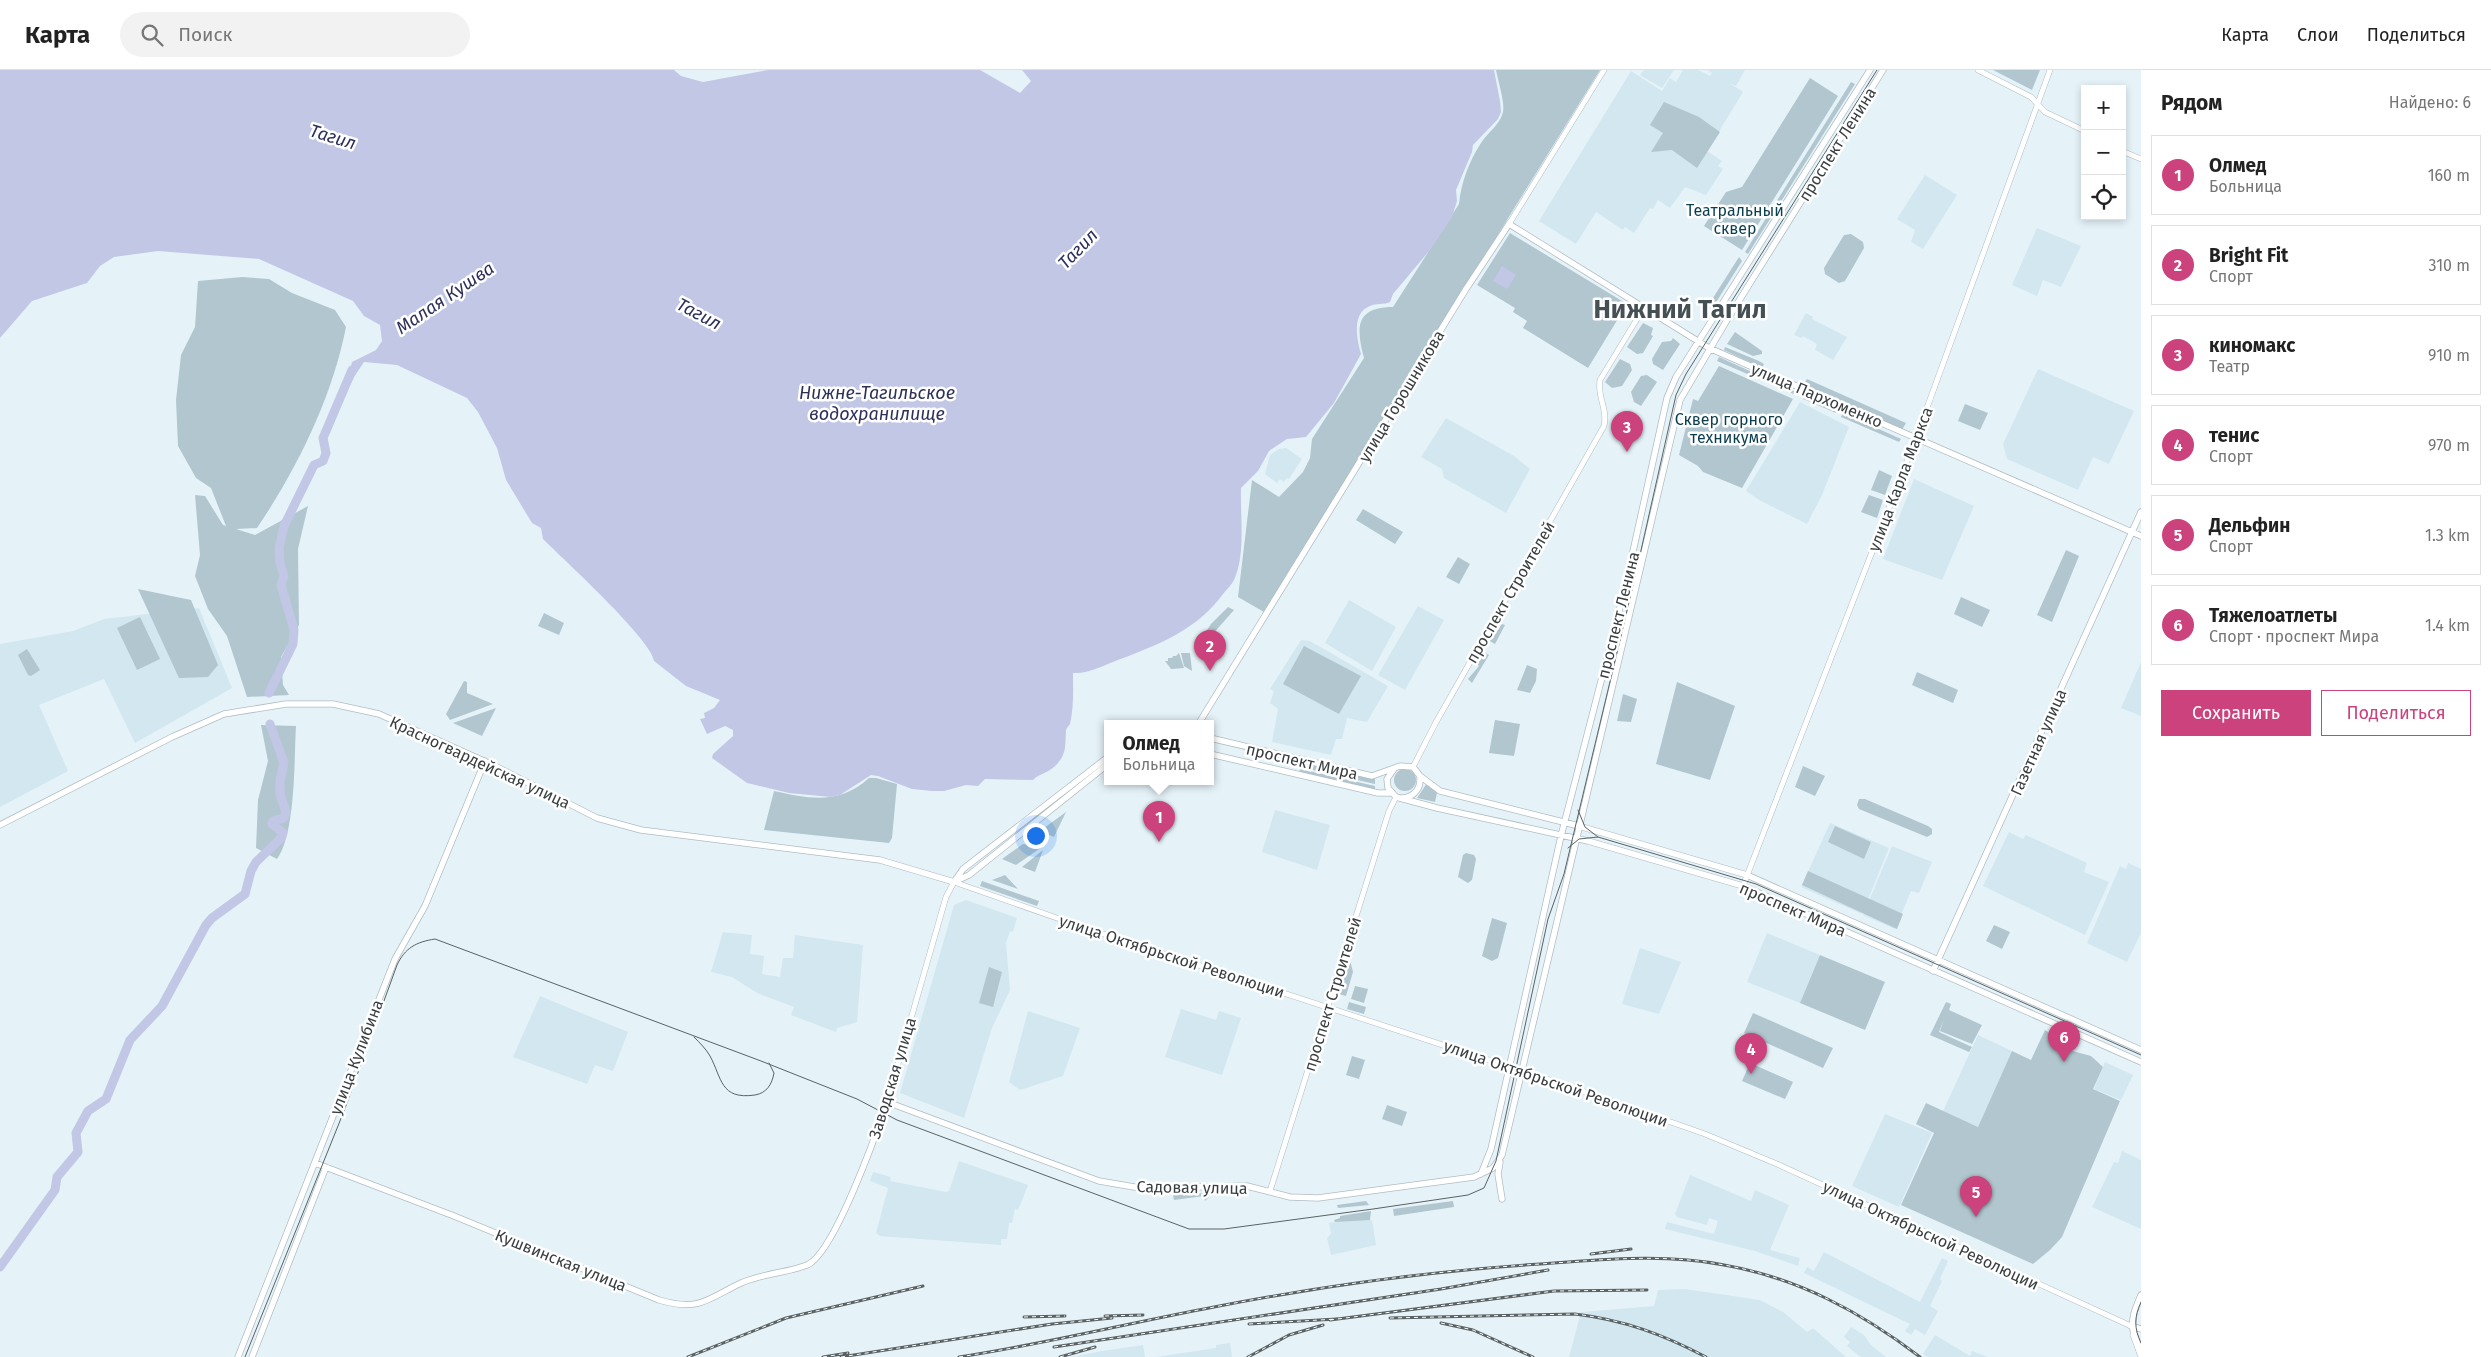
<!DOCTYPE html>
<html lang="ru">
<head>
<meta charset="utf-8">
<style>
  body { margin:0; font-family:"Fira Sans",sans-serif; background:#f2f2f2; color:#222 }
  .controls { position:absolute; right:15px; top:15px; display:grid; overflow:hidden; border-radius:0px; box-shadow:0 2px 8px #0003 }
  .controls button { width:45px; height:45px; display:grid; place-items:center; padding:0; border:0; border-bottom:1px solid #e0e0e0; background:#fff; color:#222; font:25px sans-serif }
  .you { position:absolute; left:1035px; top:765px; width:18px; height:18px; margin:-12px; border:4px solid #fff; border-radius:50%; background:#1a73e8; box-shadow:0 0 0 8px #1a73e833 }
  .badge { display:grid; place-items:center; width:32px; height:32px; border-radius:50%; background:#cb427d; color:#fff; font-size:16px; font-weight:700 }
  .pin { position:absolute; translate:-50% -41px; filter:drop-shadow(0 1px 2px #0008) }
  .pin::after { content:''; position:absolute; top:26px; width:18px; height:15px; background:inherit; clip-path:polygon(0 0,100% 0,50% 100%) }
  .popup { position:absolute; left:1104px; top:650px; width:110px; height:65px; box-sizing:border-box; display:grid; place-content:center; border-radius:0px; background:#fff; filter:drop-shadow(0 1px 4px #0005); font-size:16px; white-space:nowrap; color:#767676 }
  .popup b { font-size:19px; color:#222 }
  .popup::after { content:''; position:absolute; left:50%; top:100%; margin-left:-10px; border:10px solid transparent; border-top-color:#fff }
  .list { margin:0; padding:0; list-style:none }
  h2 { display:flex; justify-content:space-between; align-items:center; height:65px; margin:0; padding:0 20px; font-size:21px }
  h2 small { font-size:16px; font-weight:400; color:#767676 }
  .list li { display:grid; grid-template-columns:32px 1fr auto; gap:15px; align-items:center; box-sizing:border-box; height:80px; margin:0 10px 10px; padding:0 10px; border:1px solid #e0e0e0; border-radius:0px }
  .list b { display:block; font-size:19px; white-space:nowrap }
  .list p { margin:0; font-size:16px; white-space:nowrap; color:#767676 }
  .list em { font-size:16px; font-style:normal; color:#767676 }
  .actions { display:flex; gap:10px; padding:15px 20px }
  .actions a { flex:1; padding:11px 0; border:1px solid #cb427d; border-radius:0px; text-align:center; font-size:18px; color:#cb427d }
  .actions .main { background:#cb427d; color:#fff }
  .icon { flex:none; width:28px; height:28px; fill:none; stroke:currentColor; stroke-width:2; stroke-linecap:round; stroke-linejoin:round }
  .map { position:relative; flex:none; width:2141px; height:1287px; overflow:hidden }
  header { display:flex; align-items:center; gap:30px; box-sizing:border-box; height:70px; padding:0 25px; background:#fff; border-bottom:1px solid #e0e0e0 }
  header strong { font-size:24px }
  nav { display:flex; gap:28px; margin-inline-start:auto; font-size:18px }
  .search { width:350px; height:45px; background:#f2f2f2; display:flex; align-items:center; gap:12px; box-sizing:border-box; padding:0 18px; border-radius:28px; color:#767676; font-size:19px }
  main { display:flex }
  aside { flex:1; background:#fff }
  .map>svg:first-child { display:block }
  .built { fill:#d2e7f0 }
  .green { fill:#b1c6cf }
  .water { fill:#c2c7e6 }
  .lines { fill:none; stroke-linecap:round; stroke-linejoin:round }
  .river { stroke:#c2c7e6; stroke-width:9 }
  .tertiary-casing { stroke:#b0bdc3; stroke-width:6 }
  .secondary-casing { stroke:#b0bdc3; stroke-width:7 }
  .primary-casing { stroke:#b0bdc3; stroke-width:8 }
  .tertiary { stroke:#fff; stroke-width:5 }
  .secondary { stroke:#fff; stroke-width:5.5 }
  .primary { stroke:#fff; stroke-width:7 }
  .tram { stroke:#5a6264; stroke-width:1 }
  .rail-casing { stroke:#5a6264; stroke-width:3 }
  .rail { stroke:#fff; stroke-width:1; stroke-dasharray:4; stroke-linecap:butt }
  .labels { text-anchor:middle; stroke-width:5; stroke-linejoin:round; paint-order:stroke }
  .street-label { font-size:16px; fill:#383e40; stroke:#fff }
  .park-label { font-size:16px; fill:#0a3d4e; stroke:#fff }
  .water-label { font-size:18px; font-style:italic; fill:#2d305a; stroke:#fff }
  .town-label { font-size:26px; font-weight:bold; fill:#445054; stroke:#fff }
</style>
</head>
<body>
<header>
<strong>Карта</strong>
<div class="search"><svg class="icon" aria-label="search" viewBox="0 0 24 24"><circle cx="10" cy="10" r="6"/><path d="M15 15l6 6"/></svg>Поиск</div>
<nav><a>Карта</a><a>Слои</a><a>Поделиться</a></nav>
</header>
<main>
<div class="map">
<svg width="2141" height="1287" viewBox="0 0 2141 1287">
  <rect width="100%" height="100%" fill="#e5f3f9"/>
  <path class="built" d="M1644 0H1674L1662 18 1640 5Z
    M1683 0H1698L1710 6 1712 3 1707 0H1745L1736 16 1729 13 1743 22 1707 81 1722 91 1718 96 1723 99 1706 125 1685 117 1670 138 1658 130 1653 139 1650 138 1634 163 1625 157 1623 160 1596 142 1576 174 1539 151 1631 1 1662 21 1670 8 1676 12Z
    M1925 105 1957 125 1923 179 1911 172 1915 160 1897 149Z
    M2037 158 2081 176 2061 217 2043 210 2037 226 2012 215Z
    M1806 243 1813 247 1812 249 1847 267 1833 290 1815 280 1817 274 1803 266 1802 268 1794 265Z
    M2038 299 2134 341 2109 394 2093 387 2078 420 2007 389 2003 374Z
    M1800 332 1849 357 1822 425 1807 454 1761 431 1746 421Z
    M1446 348 1514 386 1530 399 1506 443 1444 408 1442 399 1421 387Z
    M1286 378 1302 389 1289 409 1287 408 1284 412 1280 409 1277 413 1265 404 1270 385 1279 379Z
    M1914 409 1974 436 1942 510 1883 489Z
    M1349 530 1396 557 1372 601 1325 573Z
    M1418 536 1444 550 1405 620 1378 605Z
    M199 538 232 618 135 673 104 609 39 635 68 701 0 737V574L73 561 104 549Z
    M1301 570 1310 571 1388 616 1367 652 1347 648 1342 669H1336L1331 685 1272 672 1278 639 1270 633 1274 621 1270 619Z
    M2141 592V646L2121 638Z
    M1275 740 1330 755 1317 800 1262 782Z
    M1830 753 1889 778 1862 844 1801 817Z
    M2009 762 2023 769 2026 765 2087 793 2084 802 2109 812 2085 865 1983 816Z
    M1892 776 1932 792 1919 823 1911 821 1895 859 1863 845Z
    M2128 793 2141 799V863L2127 892 2087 873 2120 796 2126 799Z
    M966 830 1017 848 1013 862 1010 861 1006 873 1010 920 992 958 964 1048 900 1023 954 835Z
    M723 862 752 865 750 884 764 886 762 904 780 907 783 888H793L795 865 863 875 857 952 837 958 836 962 791 945 794 937 757 923 732 907 711 902Z
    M1767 863 1820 885 1800 933 1747 912Z
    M1640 878 1681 892 1659 944 1622 934Z
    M540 926 628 962 613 1001 595 995 587 1014 513 987Z
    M1181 939 1216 950 1219 941 1241 948 1222 1005 1165 987Z
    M1028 941 1080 958 1063 1006 1020 1020 1009 1012Z
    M1978 965 2012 981 1978 1057 1943 1041Z
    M2105 992 2133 1005 2121 1030 2094 1019Z
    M1885 1044 1932 1063 1899 1137 1852 1116Z
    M2122 1081 2141 1090V1159L2092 1137 2114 1092 2118 1093Z
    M959 1091 1028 1115 1018 1140 1015 1139 1012 1153H1009L1007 1169H1001V1175L880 1166 876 1163 888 1118 870 1111 873 1102 891 1107 890 1111 946 1122 949 1121Z
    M1690 1105 1751 1131 1755 1120 1789 1135 1770 1180 1800 1188 1798 1196 1755 1181 1665 1159 1667 1152 1714 1164 1718 1151 1709 1148 1707 1155 1677 1147 1675 1144Z
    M1350 1150H1372L1376 1175 1331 1185 1327 1168 1331 1164 1329 1153Z
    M1824 1182 1920 1232 1942 1188 1948 1191 1940 1209 1942 1211 1930 1236 1938 1241 1925 1265 1915 1259 1911 1265 1905 1261 1910 1254 1804 1203 1807 1197 1814 1201Z
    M1685 1219 1760 1230 1783 1242 1807 1262 1813 1258 1846 1287H1569L1581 1242 1654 1236 1658 1220Z
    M1851 1257 1864 1265 1871 1275 1886 1287H1861L1858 1285 1847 1276 1850 1272 1844 1267Z
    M1935 1265 1970 1286 1972 1281 1988 1287H1927L1923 1284Z
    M1230 1273 1232 1287H1156L1216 1278V1275Z
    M1143 1275 1145 1287H1072L1102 1281Z"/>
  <path class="green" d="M1496 0H1600L1264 542 1238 527 1252 410 1279 427 1303 402 1310 388 1312 369 1364 288C1356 258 1355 237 1393 237L1459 134C1461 113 1469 91 1481 73 1488 62 1500 55 1503 42 1505 33 1498 10 1496 0Z
    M1993 0H2040L2032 20Z
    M1810 8 1838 26 1742 180 1704 156 1726 122 1742 117Z
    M1851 12 1855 14 1748 184 1745 182Z
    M1664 32 1699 47 1720 62 1697 98 1672 80 1651 82 1663 63 1650 55Z
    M1510 163 1627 234 1588 298 1523 258 1527 251 1513 242 1515 238 1477 215Z
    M1851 164 1863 172 1864 178 1845 211 1839 213 1825 204 1824 198 1844 165Z
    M1739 187 1742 191 1715 234 1711 231Z
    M242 207 269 209 292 223 335 240 346 257C332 328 297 399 257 458L236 459 255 465 308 436 298 479 299 555 281 587 283 615 289 625 247 627 227 566 208 539 195 506 200 485 195 425 205 426 223 455 226 456 211 418 196 408 178 376 176 330 181 285 195 257 198 211Z
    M1643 253 1653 258 1651 265 1653 266 1643 283 1637 284 1627 277Z
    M1735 262 1762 281V284L1753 286 1727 274Z
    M1673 268 1680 274 1663 300 1653 294 1652 289 1662 272 1671 271Z
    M1725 277 1759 291 1764 294 1762 298 1724 280Z
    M1719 287 1798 323 1796 325 1717 291Z
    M1620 289 1630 294 1632 300 1622 316 1612 318 1605 312Z
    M1719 296 1793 329 1742 418 1703 402 1698 396 1679 385 1693 329 1698 331Z
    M1647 305 1657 312 1641 336 1634 332 1631 322 1641 306Z
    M1807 309 1906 353 1902 360 1805 317 1803 315Z
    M1807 325 1838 339 1836 343 1803 329Z
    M1965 334 1988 343 1980 360 1958 351Z
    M1843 343 1901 369 1899 372 1841 347Z
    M1879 400 1892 406 1885 425 1871 420Z
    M1869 425 1883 430 1877 448 1861 442Z
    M1363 439 1403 462 1395 474 1356 450Z
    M2066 480 2079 486 2052 552 2037 545Z
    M1458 487 1470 494 1459 514 1446 507Z
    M138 519 191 530 218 595 208 607 179 608Z
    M1961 527 1990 540 1982 557 1954 544Z
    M1228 537 1234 540 1212 565 1203 566 1211 554Z
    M544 543 564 553 559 565 538 556Z
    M140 547 160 589 137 600 117 558Z
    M1502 554 1505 555 1495 574 1490 571Z
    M1304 576 1361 606 1339 644 1283 614Z
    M27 579 40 600 31 606 28 605 18 585Z
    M1484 582 1489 585 1472 613 1468 609 1479 596 1477 594Z
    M1179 583 1184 598 1171 599 1165 591H1168V588H1172L1173 586H1176Z
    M1181 583H1190L1192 601 1184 596Z
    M1527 595 1537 599 1536 611 1530 623 1517 620Z
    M1917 602 1958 620 1953 633 1912 615Z
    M464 611 467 612V623L493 634 450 650 446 644Z
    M1677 612 1735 636 1710 710 1656 694Z
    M1623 624 1637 629 1631 652 1617 651Z
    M496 638 482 666 453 653Z
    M1495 650 1520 654 1514 686 1489 683Z
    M261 655 296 656C294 689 296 763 277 789L256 778 258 730 268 691Z
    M1306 694 1375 709V714L1304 698Z
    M1803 696 1825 706 1815 726 1795 717Z
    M1394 710a11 11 0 1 1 22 0a11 11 0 1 1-22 0Z
    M1300 699 1375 716V720L1299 703Z
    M869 708H876L897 714 892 768 889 773 764 760 774 721C810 729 839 735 869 708Z
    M1427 713 1437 723 1435 732 1417 728Z
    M1859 729H1865L1928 756 1932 759V764L1927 767 1859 739 1857 735Z
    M1066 742 1054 767 1040 761Z
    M1835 756 1871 772 1864 789 1828 772Z
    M1039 763 1046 767 1044 775 1027 772Z
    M1023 774 1042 777 1016 795 1002 789Z
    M1043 780 1035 802 1022 797Z
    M1466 783 1474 785 1476 789 1472 810 1468 813 1458 807 1463 785Z
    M1808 801 1903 844 1897 859 1802 815Z
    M1005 805 1018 819 992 810Z
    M982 811 1039 831 1037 836 980 816Z
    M1492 848 1507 853 1498 888 1492 891 1482 886Z
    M1994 855 2010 862 2002 879 1986 871Z
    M1820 885 1885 912 1865 960 1800 933Z
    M1350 890 1353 902 1346 926 1339 924Z
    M989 897 1002 902 993 937 979 933Z
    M1355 916 1368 919 1364 933 1351 929Z
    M1349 932 1366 937 1364 944 1347 939Z
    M1946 932 1951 934 1949 940 1982 955 1972 974 1940 961 1944 949 1939 962 1972 977 1969 982 1930 965Z
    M1753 943 1833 978 1823 998 1744 963Z
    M2045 960 2069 976V980L2091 986 2103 997 2093 1019 2120 1031 2062 1167 2050 1180 2033 1194 1901 1135 1934 1063 1916 1054 1926 1033 1978 1057 2012 981 2031 990Z
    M1352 986 1365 990 1359 1009 1346 1005Z
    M1750 993 1793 1012 1785 1029 1742 1011Z
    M1387 1035 1407 1042 1402 1056 1382 1049Z
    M1205 1123 1209 1127 1205 1131 1204 1126 1174 1130 1173 1125Z
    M1366 1131 1369 1135 1338 1138 1337 1135Z
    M1453 1131 1454 1137 1394 1146 1393 1139Z
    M1371 1141 1370 1150 1335 1152 1334 1150 1340 1148V1146Z"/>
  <path class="water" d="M0 0H674L681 6 703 12 768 0H980L1020 23 1031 11 1022 0H1494L1500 31 1501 42 1498 49 1473 75 1472 82 1456 120 1457 131 1452 147 1430 180 1393 224 1390 232C1384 235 1376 233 1370 236 1351 243 1357 270 1361 284L1334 333 1306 367 1287 369 1269 381 1258 401 1241 418C1240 446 1246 484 1234 510 1231 516 1224 522 1220 528 1191 564 1154 576 1113 592 1100 597 1087 604 1073 603 1073 620 1074 637 1070 654 1069 656 1066 658 1066 661 1065 672 1067 683 1058 693 1049 704 1039 703 1033 710L985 709 978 716 966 715 944 721H932L912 719 878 706 871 705 840 725 831 727 789 723 747 713 712 688 713 684 733 666V660L725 656 707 664 700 649 705 648 704 643 714 638 720 630 686 616 654 591C652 570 563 489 543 469L541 458 532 453 506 410 497 378 478 342 467 328 397 295 364 292 354 307 344 328 352 292 376 280 382 271 380 255 364 246 353 231 259 189 158 181 114 187 100 196 87 213 32 231 0 268Z
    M1502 196 1516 205 1507 219 1493 211Z"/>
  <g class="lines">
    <path class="river" d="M269 623 293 574 294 560 281 515 284 506 280 493 279 478 284 456 314 395 323 391 326 383 323 368 352 300
      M0 1197 55 1120 57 1107 78 1082 76 1063 88 1041 106 1029 130 970 162 936 206 855 212 848 245 824 251 801 256 792 281 768 283 763 272 754 273 751 284 748 286 742 280 724V710L284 693 270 654"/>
    <g class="tertiary-casing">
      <path id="tertiary" d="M1978 0 2031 27 2045 42 2085 61
        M2122 81 2141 89
        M1509 154 1604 0
        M1413 697 1435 654 1604 356C1608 339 1597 327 1600 310L1643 239
        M1743 816 1916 368 2050 0
        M887 1032 946 827 954 812 1091 860 1565 1015 1705 1064 1777 1094 2131 1256
        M1270 1121 1389 741 1396 727"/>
    </g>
    <g class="secondary-casing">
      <path id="secondary" d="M1199 653 1466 219 1509 154 1709 278 2141 466
        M1210 668 1372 706 1400 696 1413 697 1420 706C1421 718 1415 727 1402 728
        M1210 684 1378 723H1392
        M1394 699 1387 709 1388 718 1396 727 1437 738 1588 771 1743 816 2141 992
        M1420 706 1440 721 1579 756 1747 805 2141 980
        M0 755 172 667 224 644 286 634H333L379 644 495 696 597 748 641 760 880 790 954 812
        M956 811 969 805 1108 694
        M954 812 963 799 1108 687
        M1933 901 2141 442
        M1500 1092 1498 1104 1502 1129
        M315 1093 454 1146 659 1230C700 1242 707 1229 741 1213 764 1203 787 1203 807 1195 834 1184 877 1062 887 1032L1099 1111 1140 1118 1247 1116 1290 1127 1318 1128 1474 1107 1493 1098 1502 1085 1680 330 1727 250 1883 0
        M1481 1104 1491 1079 1561 766 1624 522 1667 328 1676 307 1870 0
        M2131 1256 2141 1259
        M2134 1265C2130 1250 2135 1239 2141 1225
        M238 1287 395 889 425 836 485 691
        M252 1287 326 1097"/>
    </g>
    <g class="primary-casing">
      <path id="primary" d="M2134 1265 2141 1284"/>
    </g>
    <use href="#tertiary" class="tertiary"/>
    <use href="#secondary" class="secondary"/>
    <use href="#primary" class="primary"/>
    <path class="tram" d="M1578 740 1585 757 1598 767
      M1568 778 1579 769 1598 767 1756 814 2141 985
      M694 967C700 973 706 979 710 986 722 1008 720 1030 755 1025 767 1023 772 1014 774 1003L769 993
      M2141 1232C2134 1247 2134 1258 2141 1273
      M245 1287 344 1041 397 895C405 878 416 872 435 869L761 991 857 1029 897 1050 1189 1159H1224L1373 1139 1468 1125 1484 1118 1496 1091 1548 849 1564 804 1635 507 1676 325 1686 304 1877 0"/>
    <g class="rail-casing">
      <path id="rail" d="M1591 1184 1631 1179
        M1105 1246 1143 1245
        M1024 1247 1065 1246
        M1390 1248 1575 1244C1624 1250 1662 1264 1706 1287
        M1330 1250 1554 1221 1647 1220
        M1441 1253 1473 1260 1533 1287
        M1249 1254 1337 1249
        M1054 1277 1441 1219 1548 1200
        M688 1287 786 1248 923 1216
        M823 1287 848 1283
        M841 1287 1052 1254 1112 1248
        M959 1287C1045 1274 1129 1253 1214 1237 1322 1216 1430 1201 1540 1194 1601 1190 1663 1183 1724 1195 1798 1208 1861 1242 1920 1287
        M1060 1287 1095 1277
        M1248 1287 1289 1265 1323 1255"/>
    </g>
    <use href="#rail" class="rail"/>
  </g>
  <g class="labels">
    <g class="street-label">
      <text transform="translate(1837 74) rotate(-58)" y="6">проспект Ленина</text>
      <text transform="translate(1817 325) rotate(23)" y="6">улица Пархоменко</text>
      <text transform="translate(1401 326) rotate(-59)" y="6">улица Горошникова</text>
      <text transform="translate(1900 409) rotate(-69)" y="6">улица Карла Маркса</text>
      <text transform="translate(1510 522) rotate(-60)" y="6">проспект Строителей</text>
      <text transform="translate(1618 545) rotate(-76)" y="6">проспект Ленина</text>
      <text transform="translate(2038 672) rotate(-66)" y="6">Газетная улица</text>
      <text transform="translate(1302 691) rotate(13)" y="6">проспект Мира</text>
      <text transform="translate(480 692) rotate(25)" y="6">Красногвардейская улица</text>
      <text transform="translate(1793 839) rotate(23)" y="6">проспект Мира</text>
      <text transform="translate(1172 886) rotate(18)" y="6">улица Октябрьской Революции</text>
      <text transform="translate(1332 924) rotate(-73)" y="6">проспект Строителей</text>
      <text transform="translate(356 987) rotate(-69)" y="6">улица Кулибина</text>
      <text transform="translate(892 1008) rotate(-73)" y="6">Заводская улица</text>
      <text transform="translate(1556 1013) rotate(19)" y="6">улица Октябрьской Революции</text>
      <text transform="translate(1192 1117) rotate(1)" y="6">Садовая улица</text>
      <text transform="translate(1931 1165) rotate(25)" y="6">улица Октябрьской Революции</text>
      <text transform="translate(561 1190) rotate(22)" y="6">Кушвинская улица</text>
    </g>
    <g class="park-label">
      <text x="1735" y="146">Театральный<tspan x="1735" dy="18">сквер</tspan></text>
      <text x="1729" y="355">Сквер горного<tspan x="1729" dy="18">техникума</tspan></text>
    </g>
    <g class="water-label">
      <text transform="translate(333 67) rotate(17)" y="6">Тагил</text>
      <text transform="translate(1078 179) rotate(-46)" y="6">Тагил</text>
      <text transform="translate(445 228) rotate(-34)" y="6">Малая Кушва</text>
      <text transform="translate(699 244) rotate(28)" y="6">Тагил</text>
      <text x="877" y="329">Нижне-Тагильское<tspan x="877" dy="21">водохранилище</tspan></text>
    </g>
    <g class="town-label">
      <text x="1680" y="248">Нижний Тагил</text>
    </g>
  </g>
</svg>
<div class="controls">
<button>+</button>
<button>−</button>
<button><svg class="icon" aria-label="locate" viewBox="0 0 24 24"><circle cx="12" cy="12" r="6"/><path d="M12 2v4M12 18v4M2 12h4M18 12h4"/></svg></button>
</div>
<div class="you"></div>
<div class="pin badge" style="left:1159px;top:772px">1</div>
<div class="popup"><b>Олмед</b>Больница</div>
<div class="pin badge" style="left:1210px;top:601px">2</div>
<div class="pin badge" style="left:1627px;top:382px">3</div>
<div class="pin badge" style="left:1751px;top:1004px">4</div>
<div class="pin badge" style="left:1976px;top:1147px">5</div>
<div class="pin badge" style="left:2064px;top:992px">6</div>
</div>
<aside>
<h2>Рядом<small>Найдено: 6</small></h2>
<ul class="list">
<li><span class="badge">1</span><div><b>Олмед</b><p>Больница</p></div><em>160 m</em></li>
<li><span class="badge">2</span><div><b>Bright Fit</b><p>Спорт</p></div><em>310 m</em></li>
<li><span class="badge">3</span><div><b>киномакс</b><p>Театр</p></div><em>910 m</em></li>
<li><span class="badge">4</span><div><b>тенис</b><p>Спорт</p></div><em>970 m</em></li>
<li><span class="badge">5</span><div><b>Дельфин</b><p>Спорт</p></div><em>1.3 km</em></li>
<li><span class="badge">6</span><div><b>Тяжелоатлеты</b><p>Спорт · проспект Мира</p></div><em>1.4 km</em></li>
</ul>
<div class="actions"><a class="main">Сохранить</a><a>Поделиться</a></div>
</aside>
</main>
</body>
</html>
